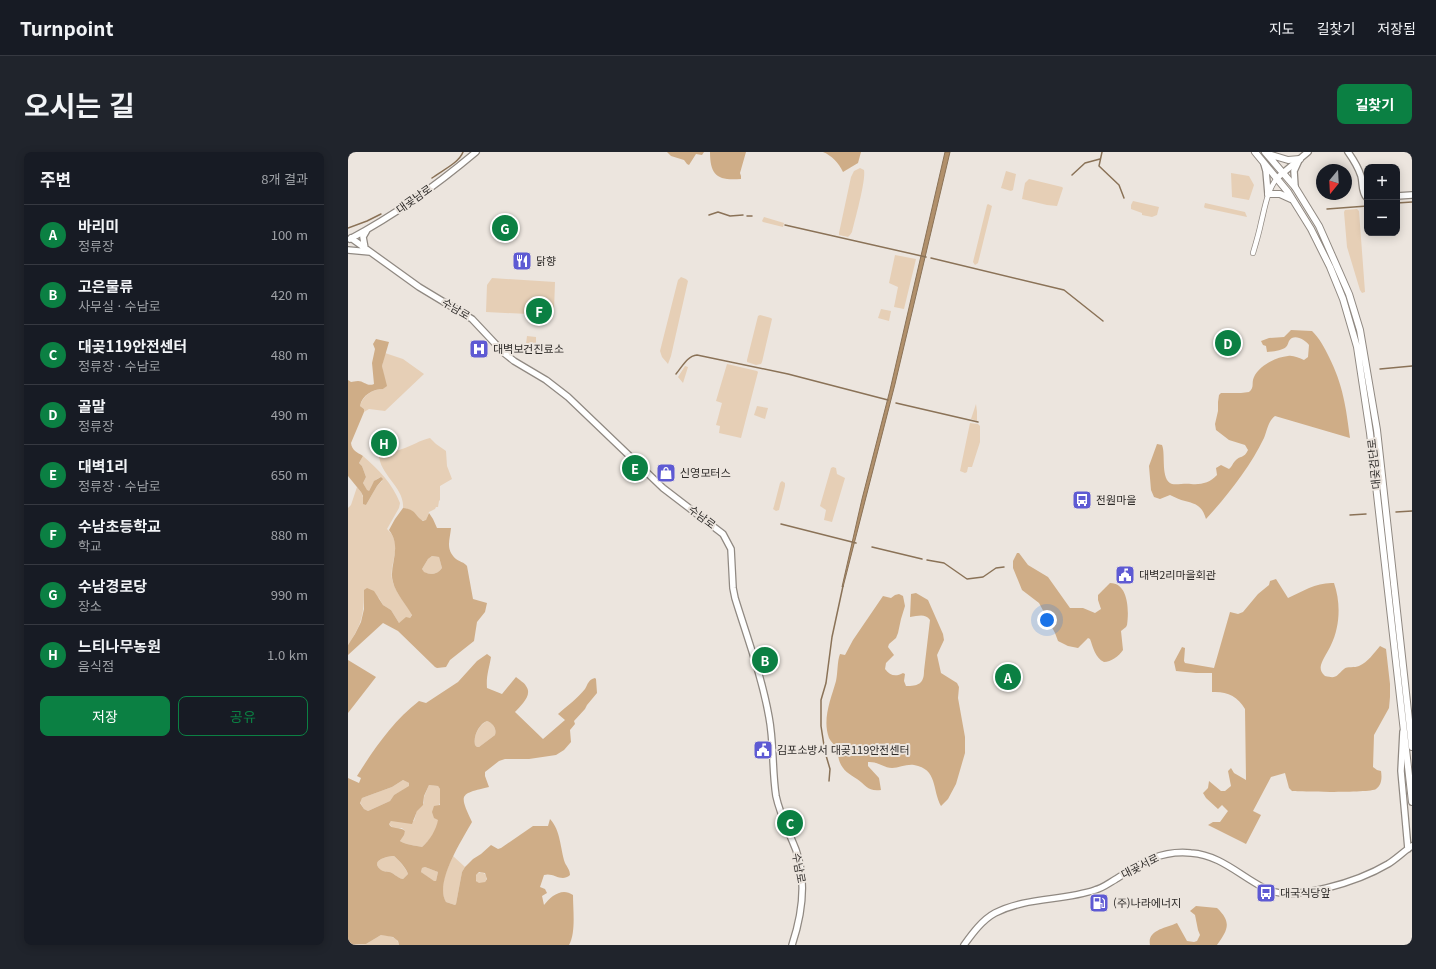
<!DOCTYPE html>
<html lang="ko">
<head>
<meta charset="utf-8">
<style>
  body { margin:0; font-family:Georgia,"Noto Sans KR",serif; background:#20242c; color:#f1f3f6 }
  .controls { position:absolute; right:12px; top:12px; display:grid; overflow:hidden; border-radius:8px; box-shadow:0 2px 10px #0003 }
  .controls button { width:36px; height:36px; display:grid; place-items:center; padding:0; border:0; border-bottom:1px solid #363941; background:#171b24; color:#f1f3f6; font:20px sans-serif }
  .compass { position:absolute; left:968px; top:12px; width:36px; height:36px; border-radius:50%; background:#171b24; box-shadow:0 2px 10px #0003; rotate:198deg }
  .you { position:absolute; left:699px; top:468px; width:14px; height:14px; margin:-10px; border:3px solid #fff; border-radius:50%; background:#1a73e8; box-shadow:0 0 0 6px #1a73e833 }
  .badge { display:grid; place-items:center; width:26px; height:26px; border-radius:50%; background:#0b8043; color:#fff; font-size:13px; font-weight:700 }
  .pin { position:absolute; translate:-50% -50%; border:2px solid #fff; box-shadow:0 1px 4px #0006 }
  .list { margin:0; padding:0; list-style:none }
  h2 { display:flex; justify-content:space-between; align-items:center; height:52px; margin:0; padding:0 16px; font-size:17px }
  h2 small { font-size:13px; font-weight:400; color:#9ea1a6 }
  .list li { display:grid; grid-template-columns:26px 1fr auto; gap:12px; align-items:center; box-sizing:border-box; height:60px; padding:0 16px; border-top:1px solid #363941 }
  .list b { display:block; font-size:15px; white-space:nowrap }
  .list p { margin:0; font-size:13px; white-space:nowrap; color:#9ea1a6 }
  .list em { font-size:13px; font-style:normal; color:#9ea1a6 }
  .actions { display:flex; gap:8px; padding:12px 16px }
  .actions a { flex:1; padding:9px 0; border:1px solid #0b8043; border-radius:8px; text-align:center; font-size:14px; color:#0b8043 }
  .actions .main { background:#0b8043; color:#fff }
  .map { position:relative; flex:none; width:1064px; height:793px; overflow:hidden; border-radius:8px }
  header { display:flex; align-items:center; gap:24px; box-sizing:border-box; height:56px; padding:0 20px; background:#171b24; border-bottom:1px solid #363941 }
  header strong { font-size:19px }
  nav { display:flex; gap:22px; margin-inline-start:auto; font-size:14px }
  .intro { display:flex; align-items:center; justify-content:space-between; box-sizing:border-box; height:96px; padding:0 24px }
  h1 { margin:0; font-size:28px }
  .button { padding:10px 18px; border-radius:8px; background:#0b8043; color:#fff; font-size:14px; font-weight:700 }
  main { display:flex; gap:24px; padding:0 24px }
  aside { flex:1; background:#171b24; border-radius:8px; box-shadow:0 2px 10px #0003 }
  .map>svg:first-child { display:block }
  .green { fill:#e6cfb6 }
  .forest { fill:#cfad87; fill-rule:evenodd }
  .water { fill:#b1906b; stroke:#8a7257 }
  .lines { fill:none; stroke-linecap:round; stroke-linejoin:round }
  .stream { stroke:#8a7257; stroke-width:1.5 }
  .minor-casing { stroke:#908982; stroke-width:6 }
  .tertiary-casing { stroke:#908982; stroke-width:8 }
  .secondary-casing { stroke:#908982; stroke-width:8 }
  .minor { stroke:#fff; stroke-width:4.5 }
  .tertiary { stroke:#fff; stroke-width:5.5 }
  .secondary { stroke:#fff; stroke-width:6 }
  .labels { text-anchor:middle; stroke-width:4; stroke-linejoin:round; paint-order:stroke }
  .street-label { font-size:11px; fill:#2e2b29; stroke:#ece5de }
  .poi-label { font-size:11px; fill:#2e2b29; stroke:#ece5de; text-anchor:start }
</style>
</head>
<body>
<header>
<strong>Turnpoint</strong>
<nav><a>지도</a><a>길찾기</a><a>저장됨</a></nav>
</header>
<div class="intro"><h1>오시는 길</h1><a class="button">길찾기</a></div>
<main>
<aside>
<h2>주변<small>8개 결과</small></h2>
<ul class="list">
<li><span class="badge">A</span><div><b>바리미</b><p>정류장</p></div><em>100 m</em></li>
<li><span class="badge">B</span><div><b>고은물류</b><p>사무실 · 수남로</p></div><em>420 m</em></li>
<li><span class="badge">C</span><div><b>대곶119안전센터</b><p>정류장 · 수남로</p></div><em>480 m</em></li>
<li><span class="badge">D</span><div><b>골말</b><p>정류장</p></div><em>490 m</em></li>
<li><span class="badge">E</span><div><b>대벽1리</b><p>정류장 · 수남로</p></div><em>650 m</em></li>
<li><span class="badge">F</span><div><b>수남초등학교</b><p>학교</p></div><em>880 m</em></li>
<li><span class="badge">G</span><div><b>수남경로당</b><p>장소</p></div><em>990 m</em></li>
<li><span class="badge">H</span><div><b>느티나무농원</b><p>음식점</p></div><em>1.0 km</em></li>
</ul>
<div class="actions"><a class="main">저장</a><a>공유</a></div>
</aside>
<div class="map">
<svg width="1064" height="793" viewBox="0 0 1064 793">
  <rect width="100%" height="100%" fill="#ece5de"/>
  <path class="green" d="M512 16 516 18C518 29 507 67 504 80L502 83 500 85 491 83V81L503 25 506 19Z
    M658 19 668 22 665 38 663 39 653 36Z
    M883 21 901 24 906 33 901 48 884 45Z
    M681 27 714 35 715 36 709 54 699 53 674 47 677 31Z
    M785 49 811 55 809 63 804 65 794 63V61L783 57V53Z
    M857 51 897 60 899 65 857 56 856 55Z
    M640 52 644 54 630 111 627 113 625 110 639 53Z
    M1009 57 1011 59 1017 140 1014 141 1012 138 999 95 996 60 997 58Z
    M416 65 436 71 435 75 415 70 414 69Z
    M547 103 568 107 556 157 546 155 550 135 541 131Z
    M333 125 338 127 340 129 323 204 320 212 314 205 312 199 330 128Z
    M144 126 207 130 206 159 201 163 138 160 139 133Z
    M533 157 543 159 541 169 530 166Z
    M412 163 423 166 424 167 414 210 413 212 408 213 399 210V208L410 164Z
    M179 184 188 185V193L178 192Z
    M37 201 55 207 76 222 37 259 21 257 16 260V257L12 254C15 243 25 237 35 237L38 234 34 214Z
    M379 212 409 219 410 220 393 286 371 281 372 274 368 273 374 251 368 249Z
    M337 214 340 215 335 231 330 225Z
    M628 252 629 260V269L623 267Z
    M409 254 420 256 417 267 406 263Z
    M622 271 630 272 632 274V290L624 315H620L619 320 617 321 612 319Z
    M82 286 88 292 98 299 99 314 104 327 92 334V348L91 349 90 355H88L87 357 81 360 78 369 73 368C69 363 62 356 55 356 57 335 30 322 31 301 39 300 47 300 54 297 64 294 72 288 82 286Z
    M15 304C31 318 44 331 52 351L51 356 39 377C56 392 41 411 44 427 47 440 57 451 64 462L62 466 51 471 43 458 35 453 31 446 16 438C16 463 14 472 0 493V356L3 353 9 335 13 340 18 353 29 334 34 329 33 325C25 328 25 332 21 339H19L15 331 18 325 14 314 11 311Z
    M485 315 488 316 489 322 497 326 484 370 476 368 478 358 472 354 483 316Z
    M434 329 437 331V334L431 358 428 359 425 357 426 354 432 331Z
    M84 404 91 405 94 416C89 423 83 423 75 420L74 417 80 407Z
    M139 569C145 571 149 577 147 583L131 595H129L127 593C125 584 131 573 139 569Z
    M55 628 61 631V635L46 643 42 649 20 659 16 657 12 650 14 646 44 635Z
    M81 633 90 634 92 637V651C89 656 90 663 90 670 90 678 80 690 74 695 69 694 55 692 52 689L57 679 54 676H45L41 672 43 669H66L69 658 76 651V645Z
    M46 704C50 707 59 718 60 722L55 727C49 726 45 720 41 720 37 719 35 720 32 717 22 708 40 704 46 704Z
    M105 704 117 715 114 720 108 752 107 753 98 750C90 737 99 717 105 704Z
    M77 715 90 720 88 729 86 730 73 720 74 716Z
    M127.5 726a5.5 5.5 0 1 1 11 0a5.5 5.5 0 1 1-11 0Z
    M33 783C41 784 49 784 51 793H11L18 792Z"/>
  <path class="forest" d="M319 0H356L354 3 348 2 341 13 339 12 336 8 323 4Z
    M362 0H398L392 21 393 24V27C369 29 362 23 362 0Z
    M475 0H513L510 11 495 20C491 11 483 3 475 0Z
    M943 178 964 179C972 187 976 195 981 205 995 233 998 255 1002 286L927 264C920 269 919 279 916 286 902 315 880 343 858 367 854 354 849 352 837 349 832 348 827 345 822 343L812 347 806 345 803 338 801 314 809 292 814 293C818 302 812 328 824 332 829 333 837 331 843 332 852 333 862 331 869 323L868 316 873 313 881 317C884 315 884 312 887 309 892 303 896 307 900 298L897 293 881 288 868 278 867 272 870 259V250L871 243 873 241H893L901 240C907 235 903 231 906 225 911 214 928 205 940 204 945 203 951 206 956 208L960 205 961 193C957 188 946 181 941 189 940 191 940 193 938 195 935 198 924 200 919 200L918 194 915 193 913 189 921 186 936 185Z
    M28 187 41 190 34 214 39 234 35 237C25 237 14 243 12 254L16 257V260L3 291C4 299 9 300 15 304L11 311 14 314 18 325 15 331 19 338 21 339 26 329 33 325 35 327 29 334 18 353 15 352V344L13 340 0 324V228L3 230C5 230 7 229 10 229 16 229 19 235 26 232L24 211 27 197 25 192Z
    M55 356C68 357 67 364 75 369L78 368 81 361 85 367 89 376H103C102 388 97 397 108 407 112 410 116 410 119 414L125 447 139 451 137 460 129 470 126 489 102 508 98 515 89 516 87 515 50 479 35 471 0 503V493L7 482 13 470 16 457V438L19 436 26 439 35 453 43 458 51 471 58 465 62 466 64 463C58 452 48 442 45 430 40 414 55 396 41 378L47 367ZM84 404 91 405 94 416C89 423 83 423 76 420L74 417 80 407Z
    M669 401H671L680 413 700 425 722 456H735L747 461 753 457 750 448V443L762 431C781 431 781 460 779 473L778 475 773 479 775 498C771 504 763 510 756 510 747 506 745 495 742 487L740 486 730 496 720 494 710 489 707 481 691 451 674 438 665 416V409Z
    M928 427 940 446C955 439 969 430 986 431 993 451 992 474 983 493 980 500 975 506 973 513 972 517 973 521 977 524 989 527 988 524 996 517 999 514 1007 516 1011 514 1020 510 1026 501 1032 494L1038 497 1042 532V545L1041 556 1026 583 1025 615 1029 618 1033 619C1034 625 1034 633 1028 637 1023 641 955 640 944 639L941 636 937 621 923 625 905 659 913 663 898 692 860 673 865 670H872L880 659 874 653 870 657 858 646 855 641 860 636 861 629 873 639H877L883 634 880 619 883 616 886 621 898 628 897 557C890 544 878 539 864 540V521H848L828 519 826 510 834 495 837 496 836 509 837 511 866 516 882 460 890 462 895 460 910 442 921 433 922 429Z
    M568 441 580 448 595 482 596 488 589 503 593 521 609 531 611 535 610 546 617 585V601L608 632 600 647 593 654C584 638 590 617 566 613 558 612 551 616 544 616 536 616 529 609 520 610V614L531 626 533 638C520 640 518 633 509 627 501 622 494 618 491 608 490 604 490 600 488 596 486 592 483 590 481 586 474 567 483 547 488 529 490 520 489 510 492 502L497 503 505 488 535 444 543 446 547 443 551 442 555 444 557 454 553 467 550 481 548 486 541 492 540 495 546 503 538 511 537 517C542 524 548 525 555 521L557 522 556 529 558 534C570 534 576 532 576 519L582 468C577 461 570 464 562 465L563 442Z
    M139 502 143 505C141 517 138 524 139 536L154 542 168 525C171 528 176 530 178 534 185 543 173 553 167 560L195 587 217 568 210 562C219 554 230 546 237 537 240 532 240 528 247 526L248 527 249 541 239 553 237 557 226 569 227 572 222 578 223 590 216 598 208 603 181 607H157L151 609 137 620V624L141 635C111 642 111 642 124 670 114 688 86 731 98 750L107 753 108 752 114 720 117 715 125 707 133 702 143 693 150 697 153 696 185 674H200L202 667C213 679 212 696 217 711 219 715 222 718 222 723 213 731 206 720 196 723L192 735 197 737 199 741 194 744 196 753C203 744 214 735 225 743 225 758 228 781 221 793H51L50 789 45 785 33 783 18 792 0 793V626L11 631 13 626 9 624C26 597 45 569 71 549L78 551 110 530 129 509ZM139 569C145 571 149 577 147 583L131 595H129L127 593C125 584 131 572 139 569ZM55 628 61 631V634L46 643 42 649 20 659 16 657 12 651 14 646 44 635ZM81 633 90 634 92 637V653L86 654 84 660 86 666 90 668C88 678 82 688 74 695 69 694 55 692 52 689L56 683 57 679C52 674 43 678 41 672L43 669 64 672 69 659 75 653 76 644ZM46 704C50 707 59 717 60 722L55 727C49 726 45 720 41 720 37 719 35 720 32 717 22 708 40 704 46 704ZM77 715 90 720 88 729H86L73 720 74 716ZM131 720 137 721 139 727 137 730 131 731 128 729V723Z
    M0 508 28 525 0 561Z
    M848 754 869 756C884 770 880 778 869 793H802C799 778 818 776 829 771L839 789 846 790 849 789 852 783 850 778 847 763 842 759Z"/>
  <path class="water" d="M597 0H602L547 232 495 435H494L514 347 542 238Z"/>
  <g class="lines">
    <path class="stream" d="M754 0 751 14 771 33 776 46
      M724 23 737 11 752 7
      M84 26C93 19 111 11 115 0
      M1049 51 1064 50
      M979 57 1019 54
      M361 63 370 60 382 64 395 63
      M399 64H404
      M437 73 578 105
      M0 76 19 69 33 62
      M583 106 716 138 755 169
      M1032 217 1064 214
      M328 222C334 215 339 204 349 203L440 222 540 248
      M548 251 630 270
      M1048 360 1064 359
      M1002 363 1018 362
      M433 372 508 391
      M524 395 574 407
      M579 408 596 411 619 427 635 425 648 416 656 415
      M481 629 482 617 477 600 473 574V548L478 531 484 485 495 434"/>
    <g class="minor-casing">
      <path id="minor" d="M905 101C908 91 911 81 913 71 917 55 919 39 929 26"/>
    </g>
    <g class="tertiary-casing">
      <path id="tertiary" d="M1000 0C1005 7 1010 15 1013 24 1015 31 1013 40 1019 46
        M916 12 918 19 920 42
        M929 26 960 0
        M947 35 946 19 951 8
        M1049 44 1064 43
        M3 86 71 135 124 167 156 201 166 209 198 228 220 245 315 336 375 382 383 397 385 436 387 446C399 485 414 525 421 565 426 591 424 618 428 644 432 663 441 680 448 698 459 729 454 763 444 793
        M2 87C45 64 90 32 128 0
        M17 96 15 85 19 78
        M0 98 22 100
        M1055 580 1053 619 1060 697
        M616 793C624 782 634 768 647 761 678 745 715 749 747 738 755 736 761 731 768 727 793 711 812 698 843 701 872 703 891 723 916 736 945 752 1013 728 1040 712 1048 707 1055 700 1064 694"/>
    </g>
    <g class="secondary-casing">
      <path id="secondary" d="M907 0 940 40 963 77 982 115 995 147 1009 195 1022 281 1064 650
        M917 0 947 35 971 74 1001 142 1012 178 1029 278 1064 595
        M920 2 940 8 952 7
        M920 42H932L943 47"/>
    </g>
    <use href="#minor" class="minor"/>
    <use href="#tertiary" class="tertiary"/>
    <use href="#secondary" class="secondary"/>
  </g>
  <defs>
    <g id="restaurant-square" transform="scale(1)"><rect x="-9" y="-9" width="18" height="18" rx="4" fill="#5e5ad3" stroke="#ece5de"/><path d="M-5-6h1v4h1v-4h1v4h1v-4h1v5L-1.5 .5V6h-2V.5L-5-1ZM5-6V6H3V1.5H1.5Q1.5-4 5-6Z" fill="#fff"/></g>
    <g id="hospital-square" transform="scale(1)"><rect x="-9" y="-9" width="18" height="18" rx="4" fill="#5e5ad3" stroke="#ece5de"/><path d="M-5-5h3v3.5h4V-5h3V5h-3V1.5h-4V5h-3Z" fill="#fff"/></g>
    <g id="shop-square" transform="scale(1)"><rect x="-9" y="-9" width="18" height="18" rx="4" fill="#5e5ad3" stroke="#ece5de"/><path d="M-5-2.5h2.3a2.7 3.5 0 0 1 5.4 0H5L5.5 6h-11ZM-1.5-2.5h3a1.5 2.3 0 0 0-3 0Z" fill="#fff"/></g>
    <g id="bus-square" transform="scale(1)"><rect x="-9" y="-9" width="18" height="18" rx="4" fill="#5e5ad3" stroke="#ece5de"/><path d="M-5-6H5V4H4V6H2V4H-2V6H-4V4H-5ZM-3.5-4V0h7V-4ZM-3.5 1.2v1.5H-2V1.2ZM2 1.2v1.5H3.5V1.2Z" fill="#fff"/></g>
    <g id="civic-square" transform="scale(1)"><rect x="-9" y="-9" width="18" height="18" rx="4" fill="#5e5ad3" stroke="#ece5de"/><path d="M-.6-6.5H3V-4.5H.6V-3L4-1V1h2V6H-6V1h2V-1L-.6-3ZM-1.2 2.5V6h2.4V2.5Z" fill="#fff"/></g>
    <g id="fuel-square" transform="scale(1)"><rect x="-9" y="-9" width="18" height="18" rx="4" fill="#5e5ad3" stroke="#ece5de"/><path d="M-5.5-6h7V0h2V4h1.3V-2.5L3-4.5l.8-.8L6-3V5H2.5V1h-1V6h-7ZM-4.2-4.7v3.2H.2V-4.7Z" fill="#fff"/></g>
  </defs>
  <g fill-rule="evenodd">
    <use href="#restaurant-square" x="174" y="109"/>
    <use href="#hospital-square" x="131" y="197"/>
    <use href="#shop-square" x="318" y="321"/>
    <use href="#bus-square" x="734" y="348"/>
    <use href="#civic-square" x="777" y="423"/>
    <use href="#civic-square" x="415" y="598"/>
    <use href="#bus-square" x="918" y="741"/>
    <use href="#fuel-square" x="751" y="751"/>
  </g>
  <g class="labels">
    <g class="street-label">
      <text transform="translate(66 47) rotate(-35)" y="4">대곶남로</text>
      <text transform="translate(108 157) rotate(31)" y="4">수남로</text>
      <text transform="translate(1026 312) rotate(-96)" y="4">대곶검단로</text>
      <text transform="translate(354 365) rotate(37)" y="4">수남로</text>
      <text transform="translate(792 714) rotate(-27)" y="4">대곶서로</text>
      <text transform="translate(451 716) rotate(79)" y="4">수남로</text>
    </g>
    <g class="poi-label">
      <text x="188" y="113">닭향</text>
      <text x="145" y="201">대벽보건진료소</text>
      <text x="332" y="325">신영모터스</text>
      <text x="748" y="352">전원마을</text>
      <text x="791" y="427">대벽2리마을회관</text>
      <text x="429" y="602">김포소방서 대곶119안전센터</text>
      <text x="932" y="745">대국식당앞</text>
      <text x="765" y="755">(주)나라에너지</text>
    </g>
  </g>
</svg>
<div class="controls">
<button>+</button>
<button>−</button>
</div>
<svg class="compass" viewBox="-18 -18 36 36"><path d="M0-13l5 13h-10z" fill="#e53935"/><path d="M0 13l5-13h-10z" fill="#9ea1a6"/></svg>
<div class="you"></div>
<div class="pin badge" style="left:660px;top:525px">A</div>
<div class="pin badge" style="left:417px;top:508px">B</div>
<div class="pin badge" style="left:442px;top:671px">C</div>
<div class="pin badge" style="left:880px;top:191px">D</div>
<div class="pin badge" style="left:287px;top:316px">E</div>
<div class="pin badge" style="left:191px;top:159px">F</div>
<div class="pin badge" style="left:157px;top:76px">G</div>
<div class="pin badge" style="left:36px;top:291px">H</div>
</div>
</main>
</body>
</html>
